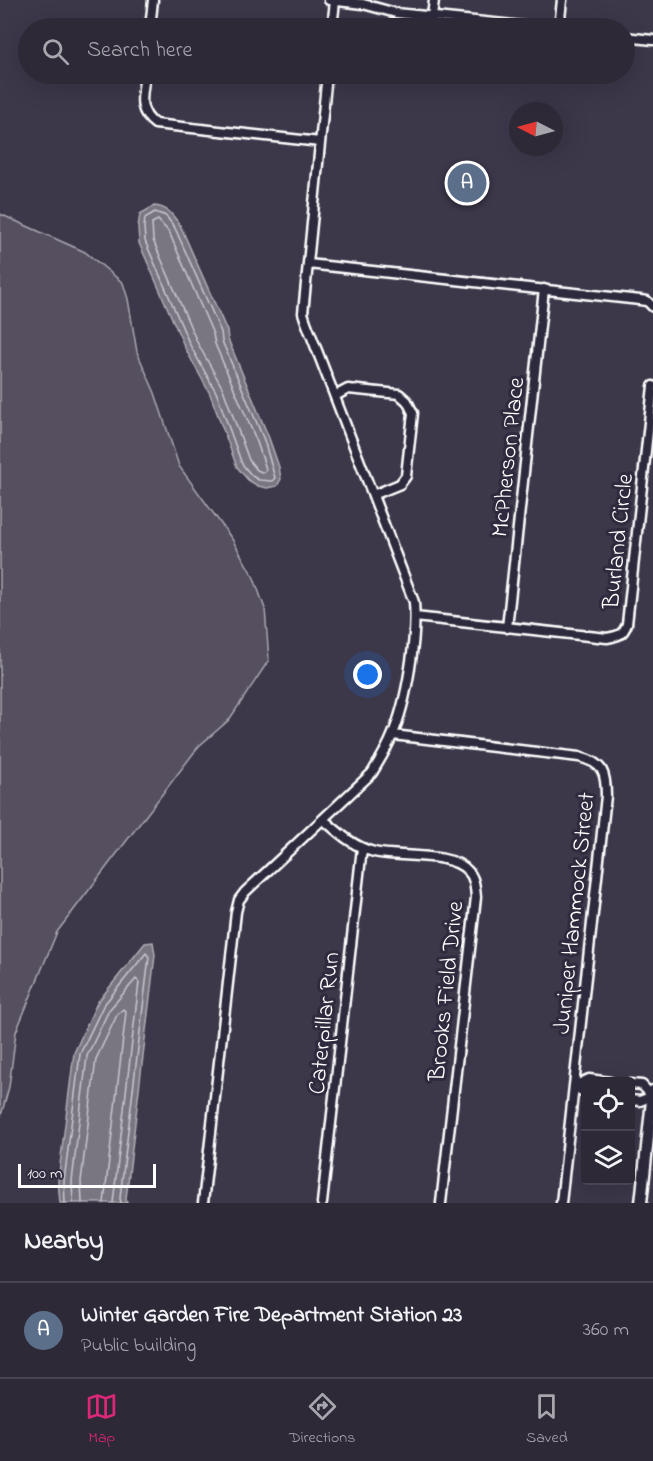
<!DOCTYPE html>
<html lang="en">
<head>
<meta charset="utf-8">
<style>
  body { margin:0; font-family:"Indie Flower",sans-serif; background:#35313f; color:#f1f3f6 }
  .controls { position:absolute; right:18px; bottom:18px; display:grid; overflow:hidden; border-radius:6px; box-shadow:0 6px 24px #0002 }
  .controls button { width:54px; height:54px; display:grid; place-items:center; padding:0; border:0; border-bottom:2px solid #484552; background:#2d2937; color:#f1f3f6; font:30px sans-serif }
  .compass { position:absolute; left:509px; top:102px; width:54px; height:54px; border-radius:50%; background:#2d2937; box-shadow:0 6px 24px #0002; rotate:276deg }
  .scale { position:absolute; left:18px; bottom:15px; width:138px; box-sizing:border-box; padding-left:6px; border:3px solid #fff; border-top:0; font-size:16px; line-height:21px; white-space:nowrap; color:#fff; -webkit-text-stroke:4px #2f2a3d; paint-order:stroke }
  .you { position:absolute; left:368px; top:675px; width:21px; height:21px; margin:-15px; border:4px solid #fff; border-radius:50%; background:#1a73e8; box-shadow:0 0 0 9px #1a73e833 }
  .badge { display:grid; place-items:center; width:39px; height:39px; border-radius:50%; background:#db2777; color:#fff; font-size:20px; font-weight:700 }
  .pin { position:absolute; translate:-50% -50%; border:3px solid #fff; box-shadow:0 2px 6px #0006 }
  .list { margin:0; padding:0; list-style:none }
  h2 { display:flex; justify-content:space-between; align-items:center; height:78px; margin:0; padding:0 24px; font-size:26px }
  h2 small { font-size:20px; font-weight:400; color:#a7a6ad }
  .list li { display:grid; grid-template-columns:39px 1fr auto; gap:18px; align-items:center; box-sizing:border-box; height:96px; padding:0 24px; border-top:2px solid #484552 }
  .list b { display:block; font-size:22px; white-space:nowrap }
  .list p { margin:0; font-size:20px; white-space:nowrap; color:#a7a6ad }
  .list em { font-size:20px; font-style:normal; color:#a7a6ad }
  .icon { flex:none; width:33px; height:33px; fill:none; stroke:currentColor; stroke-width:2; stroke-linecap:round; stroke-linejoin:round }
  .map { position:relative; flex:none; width:653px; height:1203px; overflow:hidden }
  .search { position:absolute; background:#2d2937; box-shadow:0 6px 24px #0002; left:18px; right:18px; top:18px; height:66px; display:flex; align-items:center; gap:15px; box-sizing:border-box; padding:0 21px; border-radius:33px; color:#a7a6ad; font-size:22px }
  .sheet { height:174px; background:#2d2937 }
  nav { display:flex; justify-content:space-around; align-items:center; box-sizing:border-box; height:84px; border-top:2px solid #484552; background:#2d2937; font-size:16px; color:#a7a6ad }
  nav a { display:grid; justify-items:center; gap:3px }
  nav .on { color:#db2777 }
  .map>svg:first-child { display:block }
  .green { fill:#555060; stroke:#aaa8b0; stroke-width:1.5 }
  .water { fill:#797682; stroke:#afadb4; stroke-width:1.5 }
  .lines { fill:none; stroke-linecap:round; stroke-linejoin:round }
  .shore { stroke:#c9c8cd; stroke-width:1.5 }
  .street-casing { stroke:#fff; stroke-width:13 }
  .secondary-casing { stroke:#fff; stroke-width:15 }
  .street { stroke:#2f2a3d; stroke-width:8 }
  .secondary { stroke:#2f2a3d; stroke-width:10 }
  .labels { text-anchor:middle; stroke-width:6; stroke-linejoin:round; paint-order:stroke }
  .street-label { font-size:24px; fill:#fff; stroke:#2f2a3d }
</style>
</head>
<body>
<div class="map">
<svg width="653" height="1203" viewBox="0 0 653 1203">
  <rect width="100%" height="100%" fill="#3c3749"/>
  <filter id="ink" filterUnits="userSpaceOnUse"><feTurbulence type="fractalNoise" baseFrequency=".0167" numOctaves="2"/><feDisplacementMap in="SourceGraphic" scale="12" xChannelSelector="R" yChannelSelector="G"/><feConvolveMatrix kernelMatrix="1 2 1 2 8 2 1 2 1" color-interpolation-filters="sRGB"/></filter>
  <g filter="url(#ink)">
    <path class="green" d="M0 214 85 252 123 283 128 299 137 352 155 393 179 466 232 539 254 578 265 609 269 660 229 720 199 746 57 932 16 1032 9 1087 0 1119Z"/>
    <path class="water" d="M154 206C168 207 172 214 180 225L227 331 228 339 269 438 279 467 281 479 277 486 267 488 258 486 248 480 237 467 210 394 185 348 139 243 138 227 140 214Z
      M153 942 155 955 126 1199 127 1203H60L58 1181 74 1053 97 1003 145 943Z"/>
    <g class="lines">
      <path class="shore" d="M155 212 166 216 175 228 221 332 222 341 264 440 275 478 272 481 259 480 252 476 242 464 216 392 190 345 145 241 144 227 145 218Z
        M158 220 169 232 213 334 215 344 257 442 266 469 264 473 257 470 249 460 223 389 197 342 153 240 152 223Z
        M65 1203 64 1181 80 1054 103 1006 146 953 149 957 120 1198 121 1203
        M73 1203 72 1181 87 1056 109 1010 136 979 139 982 113 1203
        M82 1203 81 1181 96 1059 117 1015 123 1009 126 1012 104 1203"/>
      <g class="street-casing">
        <path id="street" d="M329 0 363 4 396 13 543 28
          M432 17 434 0
          M150 28 153 0
          M332 28 335 1
          M559 28 562 0
          M624 37 653 40
          M145 74C143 94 136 110 155 124L320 142
          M308 264 640 300 647 301 653 307
          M335 396 348 389 399 394 407 401 413 413 406 476 400 484 373 495
          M415 617 607 638C618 636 623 635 627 624L653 386
          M507 628 544 289
          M393 735 579 757C603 763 606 772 606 796L561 1203
          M324 820C339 833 354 847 374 852 399 858 451 851 468 871 475 878 475 888 476 897L441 1203
          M630 1084 642 1085 652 1096
          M586 1094 574 1086 589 1079 610 1082
          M630 1100 640 1101 653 1096
          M203 1203 236 912 239 900 245 892 372 773C379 761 387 749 392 736 407 702 417 638 414 602L306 322 303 313 327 74
          M322 1203 362 848"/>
      </g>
      <g class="secondary-casing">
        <path id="secondary" d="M641 1203 653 1091"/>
      </g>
      <use href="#street" class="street"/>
      <use href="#secondary" class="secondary"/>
    </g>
  </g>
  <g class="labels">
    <g class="street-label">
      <text transform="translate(507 457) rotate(-84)" y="8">McPherson Place</text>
      <text transform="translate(617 541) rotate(-84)" y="8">Burland Circle</text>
      <text transform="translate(573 913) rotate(-84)" y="8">Juniper Hammock Street</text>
      <text transform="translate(445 991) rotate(-84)" y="8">Brooks Field Drive</text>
      <text transform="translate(323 1023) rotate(-84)" y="8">Caterpillar Run</text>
    </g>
  </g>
</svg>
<div class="controls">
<button><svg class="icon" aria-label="locate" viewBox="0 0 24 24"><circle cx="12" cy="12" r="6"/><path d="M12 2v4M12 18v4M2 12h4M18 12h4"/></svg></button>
<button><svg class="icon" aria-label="layers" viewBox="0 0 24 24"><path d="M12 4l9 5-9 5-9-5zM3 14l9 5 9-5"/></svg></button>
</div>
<svg class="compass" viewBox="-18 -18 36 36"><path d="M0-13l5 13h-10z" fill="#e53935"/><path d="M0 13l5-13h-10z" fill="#a7a6ad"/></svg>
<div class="scale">100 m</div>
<div class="you"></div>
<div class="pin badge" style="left:467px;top:183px;background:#5c6f8a">A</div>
<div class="search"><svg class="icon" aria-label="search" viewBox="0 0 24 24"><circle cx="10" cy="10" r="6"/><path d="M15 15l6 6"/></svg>Search here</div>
</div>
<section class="sheet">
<h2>Nearby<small></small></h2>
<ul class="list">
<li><span class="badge" style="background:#5c6f8a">A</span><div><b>Winter Garden Fire Department Station 23</b><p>Public building</p></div><em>360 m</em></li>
</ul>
</section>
<nav>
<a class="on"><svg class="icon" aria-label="map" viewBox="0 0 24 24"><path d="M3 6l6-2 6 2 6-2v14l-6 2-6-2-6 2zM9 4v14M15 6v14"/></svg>Map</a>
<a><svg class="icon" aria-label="directions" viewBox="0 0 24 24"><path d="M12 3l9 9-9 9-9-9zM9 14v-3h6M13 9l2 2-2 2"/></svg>Directions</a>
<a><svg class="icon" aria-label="saved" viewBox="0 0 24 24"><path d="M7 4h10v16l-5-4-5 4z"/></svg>Saved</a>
</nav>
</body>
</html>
